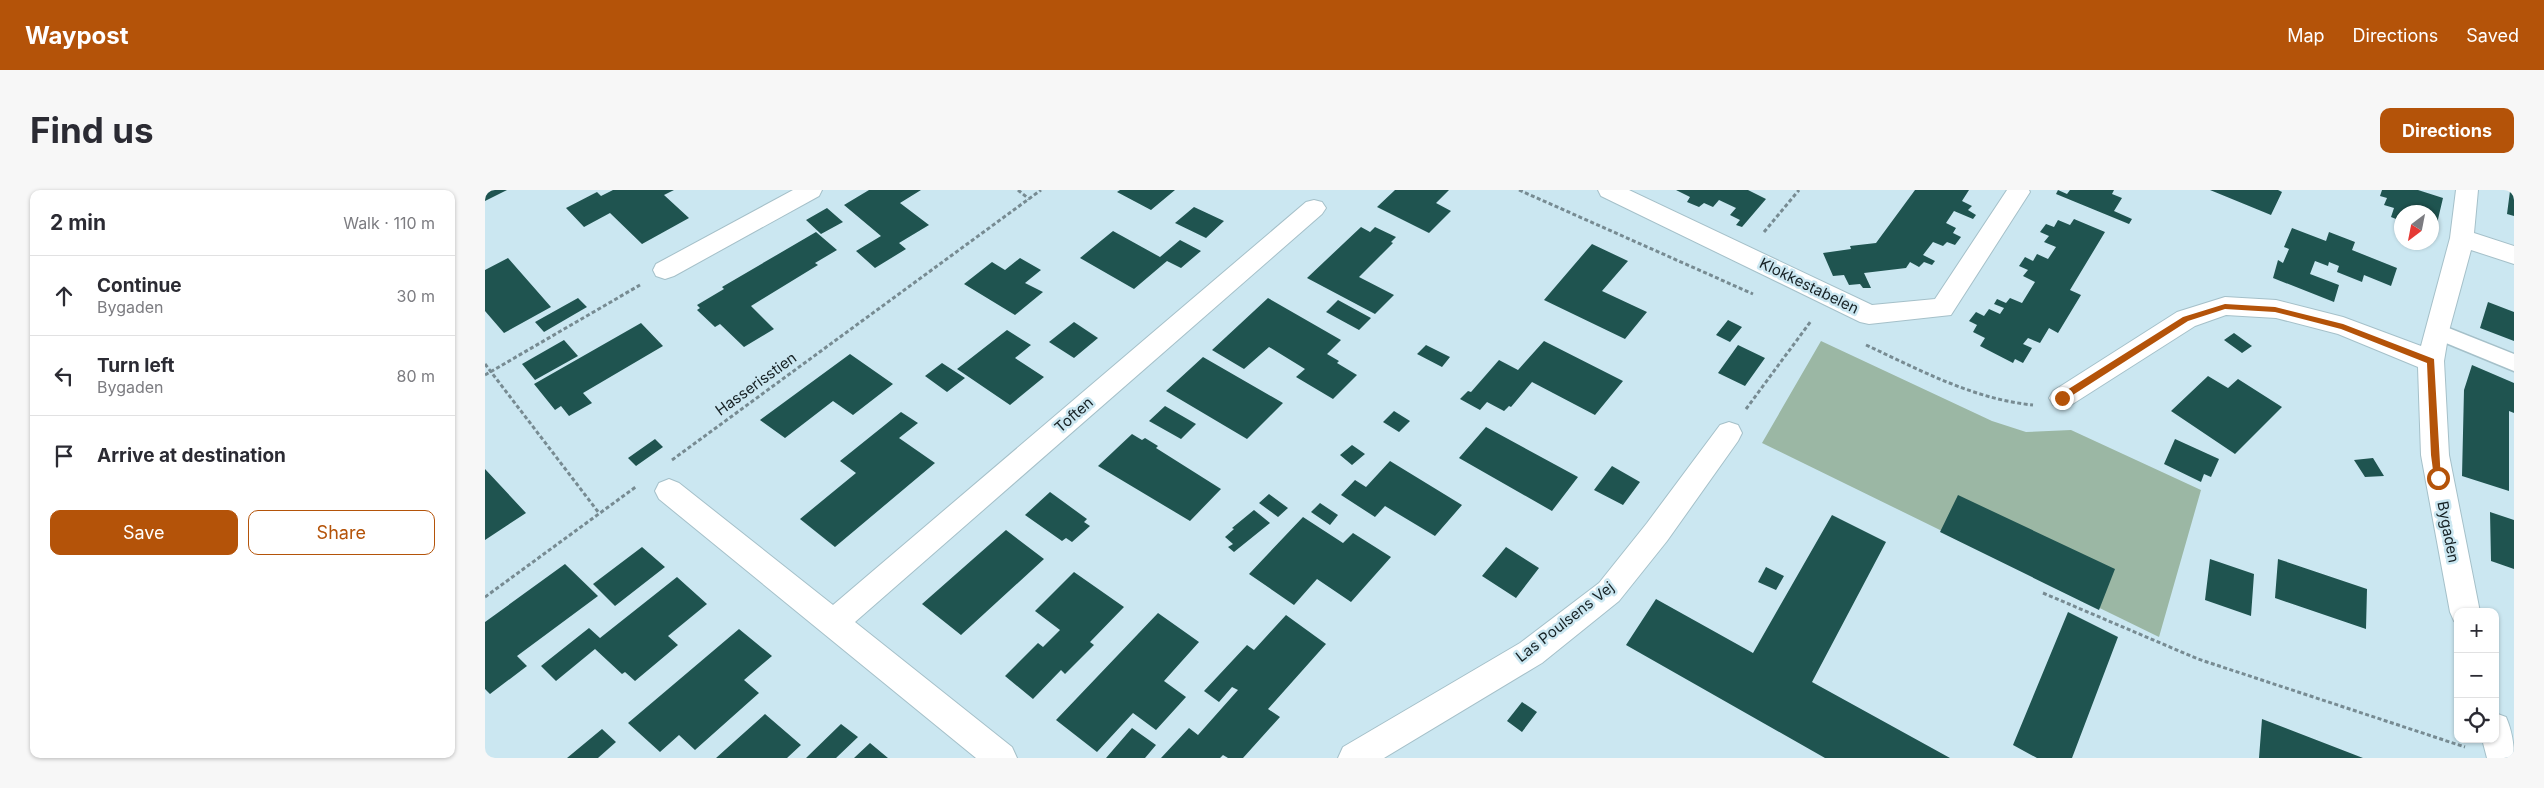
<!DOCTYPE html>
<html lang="en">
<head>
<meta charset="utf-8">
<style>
  body { margin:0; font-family:Inter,sans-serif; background:#f7f7f7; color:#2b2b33 }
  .controls { position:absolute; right:15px; bottom:15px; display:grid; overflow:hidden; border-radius:10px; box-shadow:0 1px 4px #0004 }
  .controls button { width:45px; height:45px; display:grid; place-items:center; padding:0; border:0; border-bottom:1px solid #e1e1e2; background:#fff; color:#2b2b33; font:25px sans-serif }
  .compass { position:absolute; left:1909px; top:15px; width:45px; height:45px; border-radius:50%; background:#fff; box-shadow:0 1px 4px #0004; rotate:212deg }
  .stop { position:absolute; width:15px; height:15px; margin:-11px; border:4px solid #b45309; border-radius:50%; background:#fff }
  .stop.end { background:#b45309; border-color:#fff; box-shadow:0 1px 5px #0008 }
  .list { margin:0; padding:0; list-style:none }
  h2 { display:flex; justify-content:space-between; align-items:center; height:65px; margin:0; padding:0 20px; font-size:21px }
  h2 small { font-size:16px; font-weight:400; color:#7c7c81 }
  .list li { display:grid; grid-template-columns:32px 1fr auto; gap:15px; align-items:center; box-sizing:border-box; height:80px; padding:0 20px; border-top:1px solid #e1e1e2 }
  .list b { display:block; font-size:19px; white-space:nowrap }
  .list p { margin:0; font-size:16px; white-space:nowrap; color:#7c7c81 }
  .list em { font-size:16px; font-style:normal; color:#7c7c81 }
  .actions { display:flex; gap:10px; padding:15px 20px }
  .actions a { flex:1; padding:11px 0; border:1px solid #b45309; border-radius:10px; text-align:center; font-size:18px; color:#b45309 }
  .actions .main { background:#b45309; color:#fff }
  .icon { flex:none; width:28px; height:28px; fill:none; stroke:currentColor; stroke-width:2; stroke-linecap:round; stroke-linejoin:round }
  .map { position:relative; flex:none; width:2029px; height:568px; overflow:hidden; border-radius:10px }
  header { display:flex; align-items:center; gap:30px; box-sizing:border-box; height:70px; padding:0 25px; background:#b45309; color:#fff }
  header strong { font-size:24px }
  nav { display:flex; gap:28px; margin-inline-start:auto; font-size:18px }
  .intro { display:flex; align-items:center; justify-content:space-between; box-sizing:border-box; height:120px; padding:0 30px }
  h1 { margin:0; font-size:35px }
  .button { padding:12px 22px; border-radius:10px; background:#b45309; color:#fff; font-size:18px; font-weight:700 }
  main { display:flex; gap:30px; padding:0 30px }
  aside { flex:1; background:#fff; border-radius:10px; box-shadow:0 1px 4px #0004 }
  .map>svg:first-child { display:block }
  .green { fill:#9bb7a4 }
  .building { fill:#1f5450 }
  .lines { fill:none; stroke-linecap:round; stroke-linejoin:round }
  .service-casing { stroke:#a5c0c9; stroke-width:3 }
  .minor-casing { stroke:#a5c0c9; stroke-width:2 }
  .path { stroke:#778b92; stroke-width:3; stroke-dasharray:4 2.5; stroke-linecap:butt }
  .service { fill:#fff; fill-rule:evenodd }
  .minor { fill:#fff; fill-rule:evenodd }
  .route { fill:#b45309 }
  .labels { text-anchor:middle; stroke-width:5; stroke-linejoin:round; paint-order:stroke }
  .street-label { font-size:15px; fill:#162124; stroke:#cbe7f1 }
</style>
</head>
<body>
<header>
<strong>Waypost</strong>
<nav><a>Map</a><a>Directions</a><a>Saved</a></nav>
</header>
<div class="intro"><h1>Find us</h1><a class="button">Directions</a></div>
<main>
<aside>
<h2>2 min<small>Walk · 110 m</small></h2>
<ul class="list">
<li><svg class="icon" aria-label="ahead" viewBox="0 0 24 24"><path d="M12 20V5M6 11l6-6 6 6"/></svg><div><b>Continue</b><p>Bygaden</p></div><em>30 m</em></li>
<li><svg class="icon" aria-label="left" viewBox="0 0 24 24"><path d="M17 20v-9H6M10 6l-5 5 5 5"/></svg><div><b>Turn left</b><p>Bygaden</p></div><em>80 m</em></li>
<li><svg class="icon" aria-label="arrive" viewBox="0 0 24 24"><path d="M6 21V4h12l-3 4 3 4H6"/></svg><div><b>Arrive at destination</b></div></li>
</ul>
<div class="actions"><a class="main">Save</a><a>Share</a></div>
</aside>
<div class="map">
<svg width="2029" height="568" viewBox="0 0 2029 568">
  <rect width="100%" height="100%" fill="#cbe7f1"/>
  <path class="green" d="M1336 151 1507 231 1541 242 1586 240 1716 300 1674 447 1277 253Z"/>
  <path class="building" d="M0 0H22L0 11Z
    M128 0H189L179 5 204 28 157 54 125 23 99 37 81 18 112 2 116 6Z
    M384 0H436L415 13 444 35 414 53 421 59 390 78 371 61 396 46 359 15Z
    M635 0H690L666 20 632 2Z
    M910 0H964L951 13 966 21 944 43 892 17Z
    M1191 0H1263L1281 9 1257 37 1251 35 1255 30 1245 25 1251 18 1234 10 1228 17 1219 13 1214 17 1202 12 1205 7Z
    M1430 0H1484L1477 11 1487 16 1483 20 1491 25 1488 29 1469 21 1461 33 1471 38 1468 43 1476 47 1470 55 1462 52 1458 56 1448 52 1438 65 1450 71 1447 75 1439 72 1434 77 1425 72 1421 78 1379 83 1386 98H1378L1375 94 1364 95 1359 85 1348 86 1338 63 1366 59 1365 56 1391 53Z
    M1573 0 1582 4 1585 0H1629L1627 4 1637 8 1629 21 1647 29 1644 34 1571 4Z
    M1725 0H1793L1797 2 1786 25Z
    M1897 0H1933L1958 8 1950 42 1946 41V22H1916V31L1906 27 1909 18 1899 15 1902 8 1895 6Z
    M2025 1 2029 2V26L2022 24Z
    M709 17 739 31 721 48 690 33Z
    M342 18 358 32 336 44 321 30Z
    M1589 29 1620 42 1585 100 1596 105 1573 143 1564 138 1555 153 1543 148 1538 154 1547 158 1538 173 1530 169 1528 173 1495 156 1500 148 1488 142 1492 135 1484 131 1491 122 1499 126 1504 119 1515 124 1519 118 1509 114 1512 109 1521 113 1525 108 1537 113 1550 92 1538 86 1543 80 1534 76 1540 67 1548 71 1552 64 1563 69 1571 57 1559 52 1564 46 1555 42 1561 34 1569 37 1573 30 1585 35Z
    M876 37 885 42 890 37 911 47 906 52 908 53 874 87 909 105 890 124 822 88Z
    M1807 38 1841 51 1844 42 1870 52 1867 60 1912 78 1906 96 1879 85 1877 92 1852 82 1854 76 1844 72 1843 76 1830 71 1825 84 1854 95 1849 112 1788 88 1793 70 1798 73 1804 59 1799 57Z
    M628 41 675 67 695 50 716 61 696 78 682 71 649 99 595 68Z
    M331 42 352 60 330 73 333 75 266 116 289 139 259 157 235 134 230 137 212 120 215 118 212 115 239 99 237 97Z
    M1107 54 1143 71 1117 101 1162 122 1140 149 1059 110Z
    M23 68 66 117 19 143 0 121V80Z
    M535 68 556 80 540 93 558 102 530 125 479 94 507 72 520 80Z
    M93 108 102 117 59 142 50 132Z
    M783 108 856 150 842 164 854 171 852 173 872 185 848 209 811 187 820 179 784 157 759 179 727 160Z
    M853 110 886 128 874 140 841 122Z
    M2003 112 2029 122V151L1995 138Z
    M1243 130 1257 137 1245 152 1231 145Z
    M589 132 613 148 589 168 564 152Z
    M156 133 178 156 98 203 107 213 84 226 76 216 70 220 49 194Z
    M522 140 546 155 530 168 559 187 525 215 472 179Z
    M1749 143 1767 156 1757 163 1739 150Z
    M79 150 93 166 50 190 37 174Z
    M1059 151 1138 191 1110 225 1047 192 1026 217 1024 216 1019 221 1002 212 995 220 975 209 983 201 986 202 1014 170 1033 180Z
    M941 155 965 167 957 177 932 164Z
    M1253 155 1280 168 1260 196 1233 183Z
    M365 164 408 194 368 225 348 211 300 248 275 230Z
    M718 167 798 213 762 249 681 201Z
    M457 173 480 188 462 202 440 186Z
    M1987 175 2029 193V223L2024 221V301L1977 286 1979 200Z
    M1723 186 1743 198 1753 189 1797 217 1750 264 1686 221Z
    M680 216 711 234 696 249 664 231Z
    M909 221 925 231 914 242 898 232Z
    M416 222 433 233 414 248 450 273 350 357 315 329 371 283 355 271Z
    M1001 237 1093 287 1067 321 974 268Z
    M647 244 657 250 660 248 673 256 671 258 736 299 705 331 613 276Z
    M170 249 178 257 151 276 143 268Z
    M1690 249 1734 269 1726 287 1719 284 1716 292 1679 274Z
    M867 255 880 264 867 275 855 265Z
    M1888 268 1899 286 1880 287 1869 270Z
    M905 271 977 315 950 346 900 316 890 327 856 305 870 290 881 297Z
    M1127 276 1155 292 1138 315 1109 300Z
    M0 279 41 323 0 350Z
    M565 302 602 329 599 332 605 336 587 352 581 348 577 351 540 325Z
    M784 304 803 318 793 327 774 313Z
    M1473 305 1630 379 1614 420 1455 342Z
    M835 313 853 325 845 335 826 322Z
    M769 320 785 333 749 362 743 357 748 354 740 347 749 339 747 338Z
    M2005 322 2029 330V379L2006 371Z
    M1347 325 1401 352 1327 492 1465 568H1340L1141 455 1171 409 1268 463Z
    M818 327 858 353 868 343 906 367 866 412 832 389 809 415 764 384Z
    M521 340 559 369 476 445 437 414Z
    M157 357 180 377 130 416 108 394Z
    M1021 357 1054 378 1031 408 997 386Z
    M1725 369 1769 384 1766 426 1720 410Z
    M1793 369 1882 399 1881 439 1790 408Z
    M80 374 113 406 32 466 42 476 5 504 0 499V432Z
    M1281 377 1299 386 1291 400 1273 392Z
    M589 382 639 417 605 452 609 455 580 484 576 480 548 509 520 486 553 453 558 457 575 440 550 421Z
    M192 387 222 414 183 446 193 455 150 491 140 482 137 484 110 459 71 491 56 476 104 438 115 448Z
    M1583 422 1633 447 1587 568H1552L1528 555Z
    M673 423 714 452 679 491 701 507 671 540 648 523 612 562 571 530Z
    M801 425 841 454 783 519 795 527 758 568H743L738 565 735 568H676L704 538 713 545 753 500 747 497 734 512 719 501 762 455 769 460Z
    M254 439 287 466 259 490 274 503 210 560 194 545 175 562 143 533Z
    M1037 512 1052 522 1037 542 1022 531Z
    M280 524 316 555 302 568H231Z
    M1777 529 1878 568H1774Z
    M356 534 373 547 351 568H321Z
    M647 538 671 555 660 568H621Z
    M117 539 131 552 113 568H82Z
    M385 553 403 568H369Z"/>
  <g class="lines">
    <g class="service-casing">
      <path id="service" d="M1951 133 2029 164V181L1944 146 1941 141 1944 136Z"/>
    </g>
    <g class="minor-casing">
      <path id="minor" d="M308 0H337L334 6 189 86 180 89 171 86 168 80 171 74Z
        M1113 0H1144L1387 115 1450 109 1522 0H1544L1545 2 1466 125 1384 134 1375 132 1116 6Z
        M1971 0H1993L1989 43 2029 56V74L1986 60 1964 141 1959 171 1964 265 1995 422H1973V433L1969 431 1965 422 1936 265 1933 177 1853 144 1791 128 1741 125 1710 136 1586 215 1577 218 1568 215 1564 208 1568 201 1692 122 1740 107 1791 110 1858 127 1936 156 1965 48Z
        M829 10 837 12 841 18 837 24 370 432 527 557 532 568H491L174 309 170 301 174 293 184 289 194 293 348 415 821 12Z
        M1244 232 1253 235 1257 243 1253 251 1182 351 1134 411 1057 473 899 568H853L858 557 1035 453 1114 393 1162 333 1235 235Z
        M2010 523 2021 527C2027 541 2029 553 2029 568H2002L1997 549H2010Z"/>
    </g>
    <path class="path" d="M533 0 544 9
      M1034 0 1268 104
      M1279 42 1314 0
      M1381 155C1435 180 1488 209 1548 215
      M0 174 114 323
      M0 185 155 95
      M1261 219 1326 131
      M187 270 556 0
      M1558 403 1713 469 1980 557
      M0 407 152 296"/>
    <use href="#service" class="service"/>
    <use href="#minor" class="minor"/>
  </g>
  <path class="route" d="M1740 114 1790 117 1858 134 1949 169 1956 291 1953 292 1949 288 1946 265 1942 173 1856 139 1790 122 1740 119 1703 131 1580 210H1574V205L1698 127Z"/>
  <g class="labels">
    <g class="street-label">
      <text transform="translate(1324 96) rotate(26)" y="5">Klokkestabelen</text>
      <text transform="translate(271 194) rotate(-36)" y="5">Hasserisstien</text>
      <text transform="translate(589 225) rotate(-41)" y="5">Toften</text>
      <text transform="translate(1963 342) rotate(79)" y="5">Bygaden</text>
      <text transform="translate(1080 432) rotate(-38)" y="5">Las Poulsens Vej</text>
    </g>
  </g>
</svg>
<div class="controls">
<button>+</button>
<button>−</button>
<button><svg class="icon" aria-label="locate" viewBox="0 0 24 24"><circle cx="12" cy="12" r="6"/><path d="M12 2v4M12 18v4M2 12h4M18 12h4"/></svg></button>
</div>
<svg class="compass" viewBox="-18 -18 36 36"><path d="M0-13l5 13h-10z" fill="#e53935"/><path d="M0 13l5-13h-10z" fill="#7c7c81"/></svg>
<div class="stop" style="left:1953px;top:288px"></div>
<div class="stop end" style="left:1577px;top:208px"></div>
</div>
</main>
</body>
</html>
